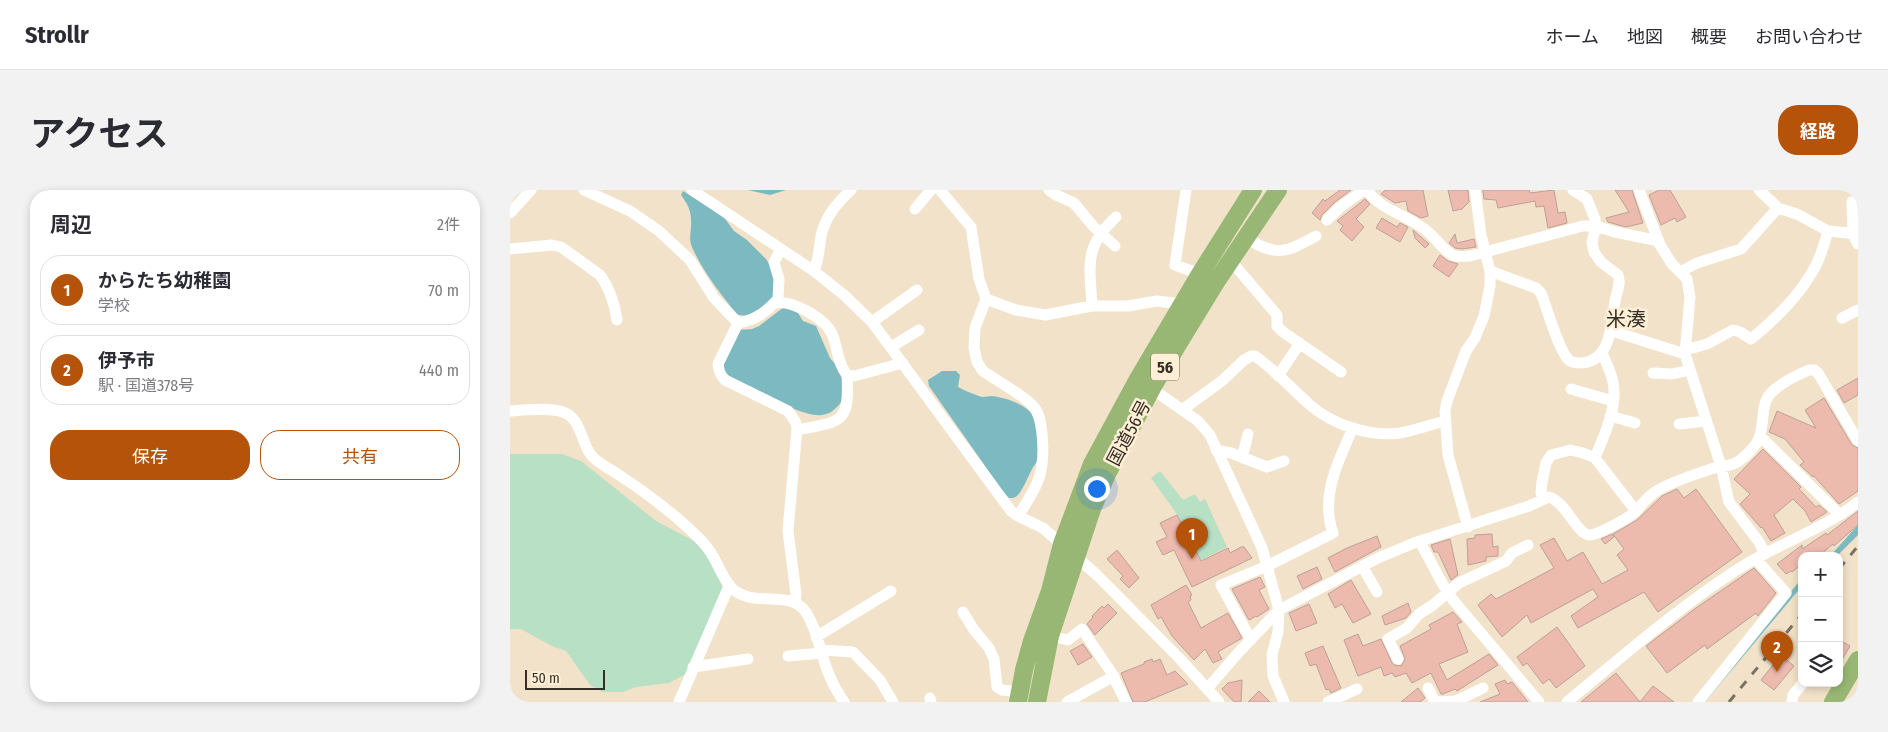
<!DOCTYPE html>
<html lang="ja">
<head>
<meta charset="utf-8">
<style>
  body { margin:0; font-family:"Fira Sans Condensed","Noto Sans JP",sans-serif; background:#f2f2f3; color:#2b2b33 }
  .controls { position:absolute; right:15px; bottom:15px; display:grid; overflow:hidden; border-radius:10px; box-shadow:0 2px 8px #0003 }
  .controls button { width:45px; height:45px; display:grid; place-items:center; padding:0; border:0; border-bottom:1px solid #e1e1e2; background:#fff; color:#2b2b33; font:25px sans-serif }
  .scale { position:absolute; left:15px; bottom:12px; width:80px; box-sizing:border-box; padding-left:5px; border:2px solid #352f26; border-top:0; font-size:14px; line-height:18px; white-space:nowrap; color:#352f26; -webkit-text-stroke:4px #feefd6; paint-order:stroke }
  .you { position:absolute; left:586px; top:298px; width:18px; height:18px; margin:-12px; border:4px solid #fff; border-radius:50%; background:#1a73e8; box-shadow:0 0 0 8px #1a73e833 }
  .badge { display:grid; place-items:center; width:32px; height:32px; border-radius:50%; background:#b45309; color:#fff; font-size:16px; font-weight:700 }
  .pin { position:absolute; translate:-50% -41px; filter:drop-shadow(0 1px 2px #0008) }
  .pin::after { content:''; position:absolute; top:26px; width:18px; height:15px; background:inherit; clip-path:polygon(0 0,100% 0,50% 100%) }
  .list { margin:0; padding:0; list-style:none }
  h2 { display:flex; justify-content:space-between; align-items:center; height:65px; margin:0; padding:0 20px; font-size:21px }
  h2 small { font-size:16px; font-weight:400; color:#7c7c81 }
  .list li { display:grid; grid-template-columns:32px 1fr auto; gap:15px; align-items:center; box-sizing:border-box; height:70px; margin:0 10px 10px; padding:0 10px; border:1px solid #e1e1e2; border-radius:20px }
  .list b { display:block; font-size:19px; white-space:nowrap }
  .list p { margin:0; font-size:16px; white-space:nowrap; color:#7c7c81 }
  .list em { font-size:16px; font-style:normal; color:#7c7c81 }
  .actions { display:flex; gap:10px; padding:15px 20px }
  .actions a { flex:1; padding:11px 0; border:1px solid #b45309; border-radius:20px; text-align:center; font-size:18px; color:#b45309 }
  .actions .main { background:#b45309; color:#fff }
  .icon { flex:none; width:28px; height:28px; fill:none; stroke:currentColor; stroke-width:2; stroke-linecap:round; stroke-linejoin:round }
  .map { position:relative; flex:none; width:1348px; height:512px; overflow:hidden; border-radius:20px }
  header { display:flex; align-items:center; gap:30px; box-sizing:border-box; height:70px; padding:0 25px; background:#fff; border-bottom:1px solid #e1e1e2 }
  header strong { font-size:24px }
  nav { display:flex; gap:28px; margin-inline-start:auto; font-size:18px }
  .intro { display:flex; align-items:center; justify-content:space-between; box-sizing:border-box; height:120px; padding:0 30px }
  h1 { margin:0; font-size:35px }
  .button { padding:12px 22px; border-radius:20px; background:#b45309; color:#fff; font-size:18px; font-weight:700 }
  main { display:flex; gap:30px; padding:0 30px }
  aside { flex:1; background:#fff; border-radius:20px; box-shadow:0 2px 8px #0003 }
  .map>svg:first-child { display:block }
  .green { fill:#b8e0c5 }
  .water { fill:#7db9c0 }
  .building { fill:#edbaae; stroke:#bda099 }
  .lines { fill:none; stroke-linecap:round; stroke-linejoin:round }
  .minor { stroke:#fff; stroke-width:11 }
  .highway { stroke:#98b774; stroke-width:18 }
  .rail { stroke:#7b7162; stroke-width:3; stroke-dasharray:9 9; stroke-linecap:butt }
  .labels { text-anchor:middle; stroke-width:5; stroke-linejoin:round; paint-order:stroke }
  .shield { fill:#feefd6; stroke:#71695b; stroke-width:1 }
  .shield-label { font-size:16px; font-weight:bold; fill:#352f26 }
  .street-label { font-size:18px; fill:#352f26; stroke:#feefd6 }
  .quarter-label { font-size:20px; fill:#352f26; stroke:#feefd6 }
</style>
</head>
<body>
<header>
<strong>Strollr</strong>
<nav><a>ホーム</a><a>地図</a><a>概要</a><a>お問い合わせ</a></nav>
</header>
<div class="intro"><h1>アクセス</h1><a class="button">経路</a></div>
<main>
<aside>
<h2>周辺<small>2件</small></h2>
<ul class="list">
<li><span class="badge">1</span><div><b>からたち幼稚園</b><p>学校</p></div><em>70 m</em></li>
<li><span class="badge">2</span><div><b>伊予市</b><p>駅 · 国道378号</p></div><em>440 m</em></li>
</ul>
<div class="actions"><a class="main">保存</a><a>共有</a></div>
</aside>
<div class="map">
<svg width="1348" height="512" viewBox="0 0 1348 512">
  <rect width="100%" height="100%" fill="#f1e2c9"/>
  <path class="green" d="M0 264H52L71 271 146 331 184 351 196 363 206 381 214 402 176 484 159 493 126 497 113 502H93L80 495 56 461 42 456 11 439H0Z
    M650 281 673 310 685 304 690 312 695 309 717 357 691 370 667 324 641 288Z"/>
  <path class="water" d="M238 0H276L260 5Z
    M173 1 213 26 224 41 237 50 256 69 263 80 266 104C256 115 244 131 227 124 211 105 192 80 182 57 178 48 182 39 181 30 181 20 177 13 171 5Z
    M274 117 288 123 293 131 306 136 320 168 325 174 332 188 333 210C327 217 322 224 312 225 292 228 232 195 215 183L212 175 228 140 242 139 249 136Z
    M432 181H446L450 185 448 197C455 201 462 203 469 206 473 208 477 206 481 206 494 207 520 215 525 229 529 240 529 255 530 268 519 279 516 297 507 306 504 308 503 308 499 308L494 303 419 196 418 190Z
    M1348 335V345L1327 366H1320Z
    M1292 385V396L1195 512H1189L1288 393 1289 387Z"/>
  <path class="building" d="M830 0H841L825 12 812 25 810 30 802 23 813 9 815 11Z
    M879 0H913L918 26 911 28 898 21 896 11 885 13 871 4 874 1Z
    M938 0H958L959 12 952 19 943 21Z
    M973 0H1019L1020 3 1044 0 1048 23 1055 22 1057 33 1038 38 1034 16 1026 17 1025 11 988 18 986 10 974 9Z
    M1105 0H1122L1133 33 1116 37 1098 32 1096 28 1119 22Z
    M1149 0H1160L1176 27 1167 32 1165 28 1151 35 1139 5Z
    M855 9 860 14 846 29 854 37 842 51 830 40 833 36 827 31Z
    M872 28 887 37 890 33 898 37 890 52 866 38Z
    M903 40 919 54 915 58 905 48Z
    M945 44 947 53 964 49 966 57 952 59 945 58 939 53Z
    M930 65 938 71 948 74 939 87 923 76Z
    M1348 188V205L1334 213 1327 200Z
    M1314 208 1342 255 1348 258V301L1329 314 1304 286 1303 287 1290 275 1294 272 1275 249 1259 242 1267 221 1306 238 1295 220Z
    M1253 259 1291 297 1289 299 1306 317 1309 315 1317 322 1301 332 1295 321 1283 309 1264 325 1275 343 1261 351 1252 337 1251 338 1230 314 1240 304 1224 289Z
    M1167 299 1174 308 1186 299 1232 362 1148 422 1134 402 1068 438 1061 426 1088 407 1083 399 1021 433 1017 425 992 447 968 415 981 404 986 409 1044 378 1030 355 1044 348 1057 371 1073 362 1092 394 1118 380 1107 365 1114 359 1103 344 1127 330 1152 306Z
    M1348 321V335L1324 356 1323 354 1309 366H1292V374L1282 382 1281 381 1276 384 1267 374 1292 355V359L1316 343 1317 345Z
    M667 325 691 371 718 358 720 363 731 357H734L742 368 682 397 664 360 653 365 646 352 657 347 650 333Z
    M982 344 983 357 988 356V366L976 367V371L958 375 957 349 965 348V345Z
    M1102 344 1104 347 1095 354 1091 349Z
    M867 346 871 357 825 382 818 368 837 358Z
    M940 349 948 385 941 390 928 362H924L921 355Z
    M607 360 629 388 619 398 610 389 613 386 597 369Z
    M807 377 812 389 793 399 787 386Z
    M1244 378 1266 403 1248 426 1246 423 1197 459 1195 455 1157 483 1136 456 1186 418Z
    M750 387 755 397 749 400 759 419 747 427 746 426 739 430 722 399Z
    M841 390 861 424 843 433 832 414 825 418 818 404Z
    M676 395 682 405 680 406 681 410 678 412 691 438 718 423 732 448 708 462 712 469 703 473 695 459 684 470 662 446 651 427 648 429 641 415Z
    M898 413 901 422 896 428 875 435 872 426Z
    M598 414 607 423 585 445 577 434 583 427 582 426 592 416 594 418Z
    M799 414 807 433 786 441 779 423Z
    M943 422 952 432 947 434 958 462 929 474 937 490 979 464 988 475 947 501 945 499 933 504H931L921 483 902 493 896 483 885 487 882 483 874 486 871 477 848 486 834 450 848 444 853 456 871 449 882 473 884 475 891 476 895 469 890 456 921 439 919 435Z
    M1047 437 1075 476 1046 498 1039 489 1033 494 1017 473 1013 476 1007 467Z
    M1329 450 1340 456 1329 475Z
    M573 454 582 467 568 475 560 461Z
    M813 456 831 498 821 503 819 499 816 500 806 474 800 476 795 463Z
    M1271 465 1284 476 1264 500 1251 490Z
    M642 469 643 472 650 469 657 485 665 481 678 494 635 512H623L611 483 634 474V472Z
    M1106 483 1130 512 1143 496 1164 512H1071Z
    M732 490 731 512H724L712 499 718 493Z
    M995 490 997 494 1002 492 1018 512H970L990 504 985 494Z
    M908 498 915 508 910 512H891Z
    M749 501 760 512H738Z"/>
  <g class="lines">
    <path class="minor" d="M74 0 120 21 149 41 180 70 204 108 228 133C246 130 256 122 268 109L269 89 264 72 271 59
      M182 0 304 81 334 105 362 132 501 321 508 326 533 338 587 385 671 470 709 512
      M430 0 461 37 469 89 476 109 465 138 464 158 467 172 473 181C487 191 512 204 523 216 530 223 531 235 532 244 536 282 528 296 508 326
      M539 0 546 5 564 13 583 36 605 56
      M676 0 665 75 690 84
      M857 0C871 21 899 25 918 42 927 49 934 62 945 66 949 67 955 66 960 66L1073 36H1086L1105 42 1149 51
      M1129 0 1150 55 1162 74 1177 89 1180 107 1175 164 1211 276 1219 312 1249 352 1255 364
      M1249 0 1268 18 1287 24 1318 41 1338 43 1343 45 1348 54
      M405 19 421 0
      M0 23 21 0
      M817 30 830 17 854 0
      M1343 45 1342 12 1348 11
      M736 48C767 67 775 63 806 46
      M0 59 42 55 51 57 90 85C99 97 105 115 107 130
      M721 71 767 125V136L773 142 831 182
      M304 81C309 69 309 58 311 46 315 27 327 13 341 0
      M980 81 1026 98 1031 103C1037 118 1049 163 1060 171 1063 173 1068 173 1071 173 1102 171 1101 133 1105 111 1107 101 1111 95 1108 85L1091 72 1084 62 1082 52 1086 36 1085 29 1077 9 1063 0
      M1170 82 1187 73 1231 59 1268 18
      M476 109 506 120 535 125 582 116H618L647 111 672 114
      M265 113C282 110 315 128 322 144 328 157 327 173 337 185L344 186 393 173
      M582 116C580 76 573 57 606 27
      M1332 128 1348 120
      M362 132 407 100
      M228 133 208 174C209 181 210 185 215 190L278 221 285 231 287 238 278 341 286 404 285 413
      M1102 141 1175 164
      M381 157 409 140
      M1175 160 1197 154 1223 140 1230 142 1241 149C1267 128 1293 103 1308 71 1312 62 1315 51 1318 41
      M1143 183 1162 184 1180 180
      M768 186 790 153
      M638 196 688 231 700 245 742 336 752 358 757 376 769 420 768 442 762 465 763 486 774 512
      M1061 199 1103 211
      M672 220 713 190 734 170 741 166H745C765 180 782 199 800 215 823 235 860 247 890 243 905 240 920 235 935 231
      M0 221C15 220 39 217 53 222 71 228 71 252 81 265 88 274 103 280 112 287 129 298 145 310 161 323 174 334 189 346 199 360 207 371 211 385 220 396 240 420 278 398 295 421 308 439 311 469 321 489 324 497 329 504 334 512
      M1100 226 1125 233
      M1169 234 1196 231
      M287 240C331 231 340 235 337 185
      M1250 246 1329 324
      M706 260 721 263 757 277 774 271
      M732 268 738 244
      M1085 268C1094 245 1108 218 1103 192 1101 182 1096 172 1092 163
      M1033 308 1031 302 1032 292 1036 273 1041 265 1060 260 1073 263 1085 268 1126 321
      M958 337 938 265 935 221 937 211 956 161 965 148 974 126 980 96V81L971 45 965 0
      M910 352 932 393 943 410 1029 512
      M852 376 867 402
      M453 422 464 440 479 458 484 469 487 497 492 500 509 502
      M540 446 558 450 572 439 601 482 616 512
      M306 447 381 401
      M741 450 711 395 757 376 823 343C810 307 828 271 843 238
      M311 460 343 462 370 490 383 512
      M278 466 312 463
      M888 469 878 449 897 438 909 424 923 415 949 393 996 371 1002 363 1018 355
      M183 477 238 469
      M918 498 925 512
      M697 499 728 463 769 420 868 368 904 353 1019 316 1039 307C1056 312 1067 344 1079 345 1088 345 1119 328 1126 321 1133 313 1138 306 1148 300 1164 291 1183 285 1201 279 1210 276 1221 277 1229 271 1236 266 1247 255 1249 248 1255 234 1250 216 1260 204 1269 194 1287 185 1299 180H1304L1308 183 1348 251
      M420 508 421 512
      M169 512 219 396
      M557 512 604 486
      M818 512 847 499
      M926 512 946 511 973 498
      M1057 512C1112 467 1165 420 1225 381 1264 355 1311 341 1348 312
      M1188 512 1276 403 1246 369
      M1282 512 1283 505 1293 493"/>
    <path class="highway" d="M508 512 514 480 522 451 540 401 552 354 582 274 628 189 690 84 743 0
      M527 512 540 446 582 319 597 284 642 198 667 156 706 92 768 0
      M1323 512 1348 470"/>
    <path class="rail" d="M1329 379 1348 356
      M1219 512 1292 424"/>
  </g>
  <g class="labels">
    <rect class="shield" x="641" y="163.5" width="28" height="27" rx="4"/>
    <g class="shield-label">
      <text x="655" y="183">56</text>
    </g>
    <g class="street-label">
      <text transform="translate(619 243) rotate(-62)" y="6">国道56号</text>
    </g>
    <g class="quarter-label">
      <text x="1116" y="136">米湊</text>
    </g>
  </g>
</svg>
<div class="controls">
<button>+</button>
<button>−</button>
<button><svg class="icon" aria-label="layers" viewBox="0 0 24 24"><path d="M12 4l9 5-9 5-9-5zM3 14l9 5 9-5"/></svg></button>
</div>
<div class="scale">50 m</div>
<div class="you"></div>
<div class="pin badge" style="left:682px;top:369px">1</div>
<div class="pin badge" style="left:1267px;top:482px">2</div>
</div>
</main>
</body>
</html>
